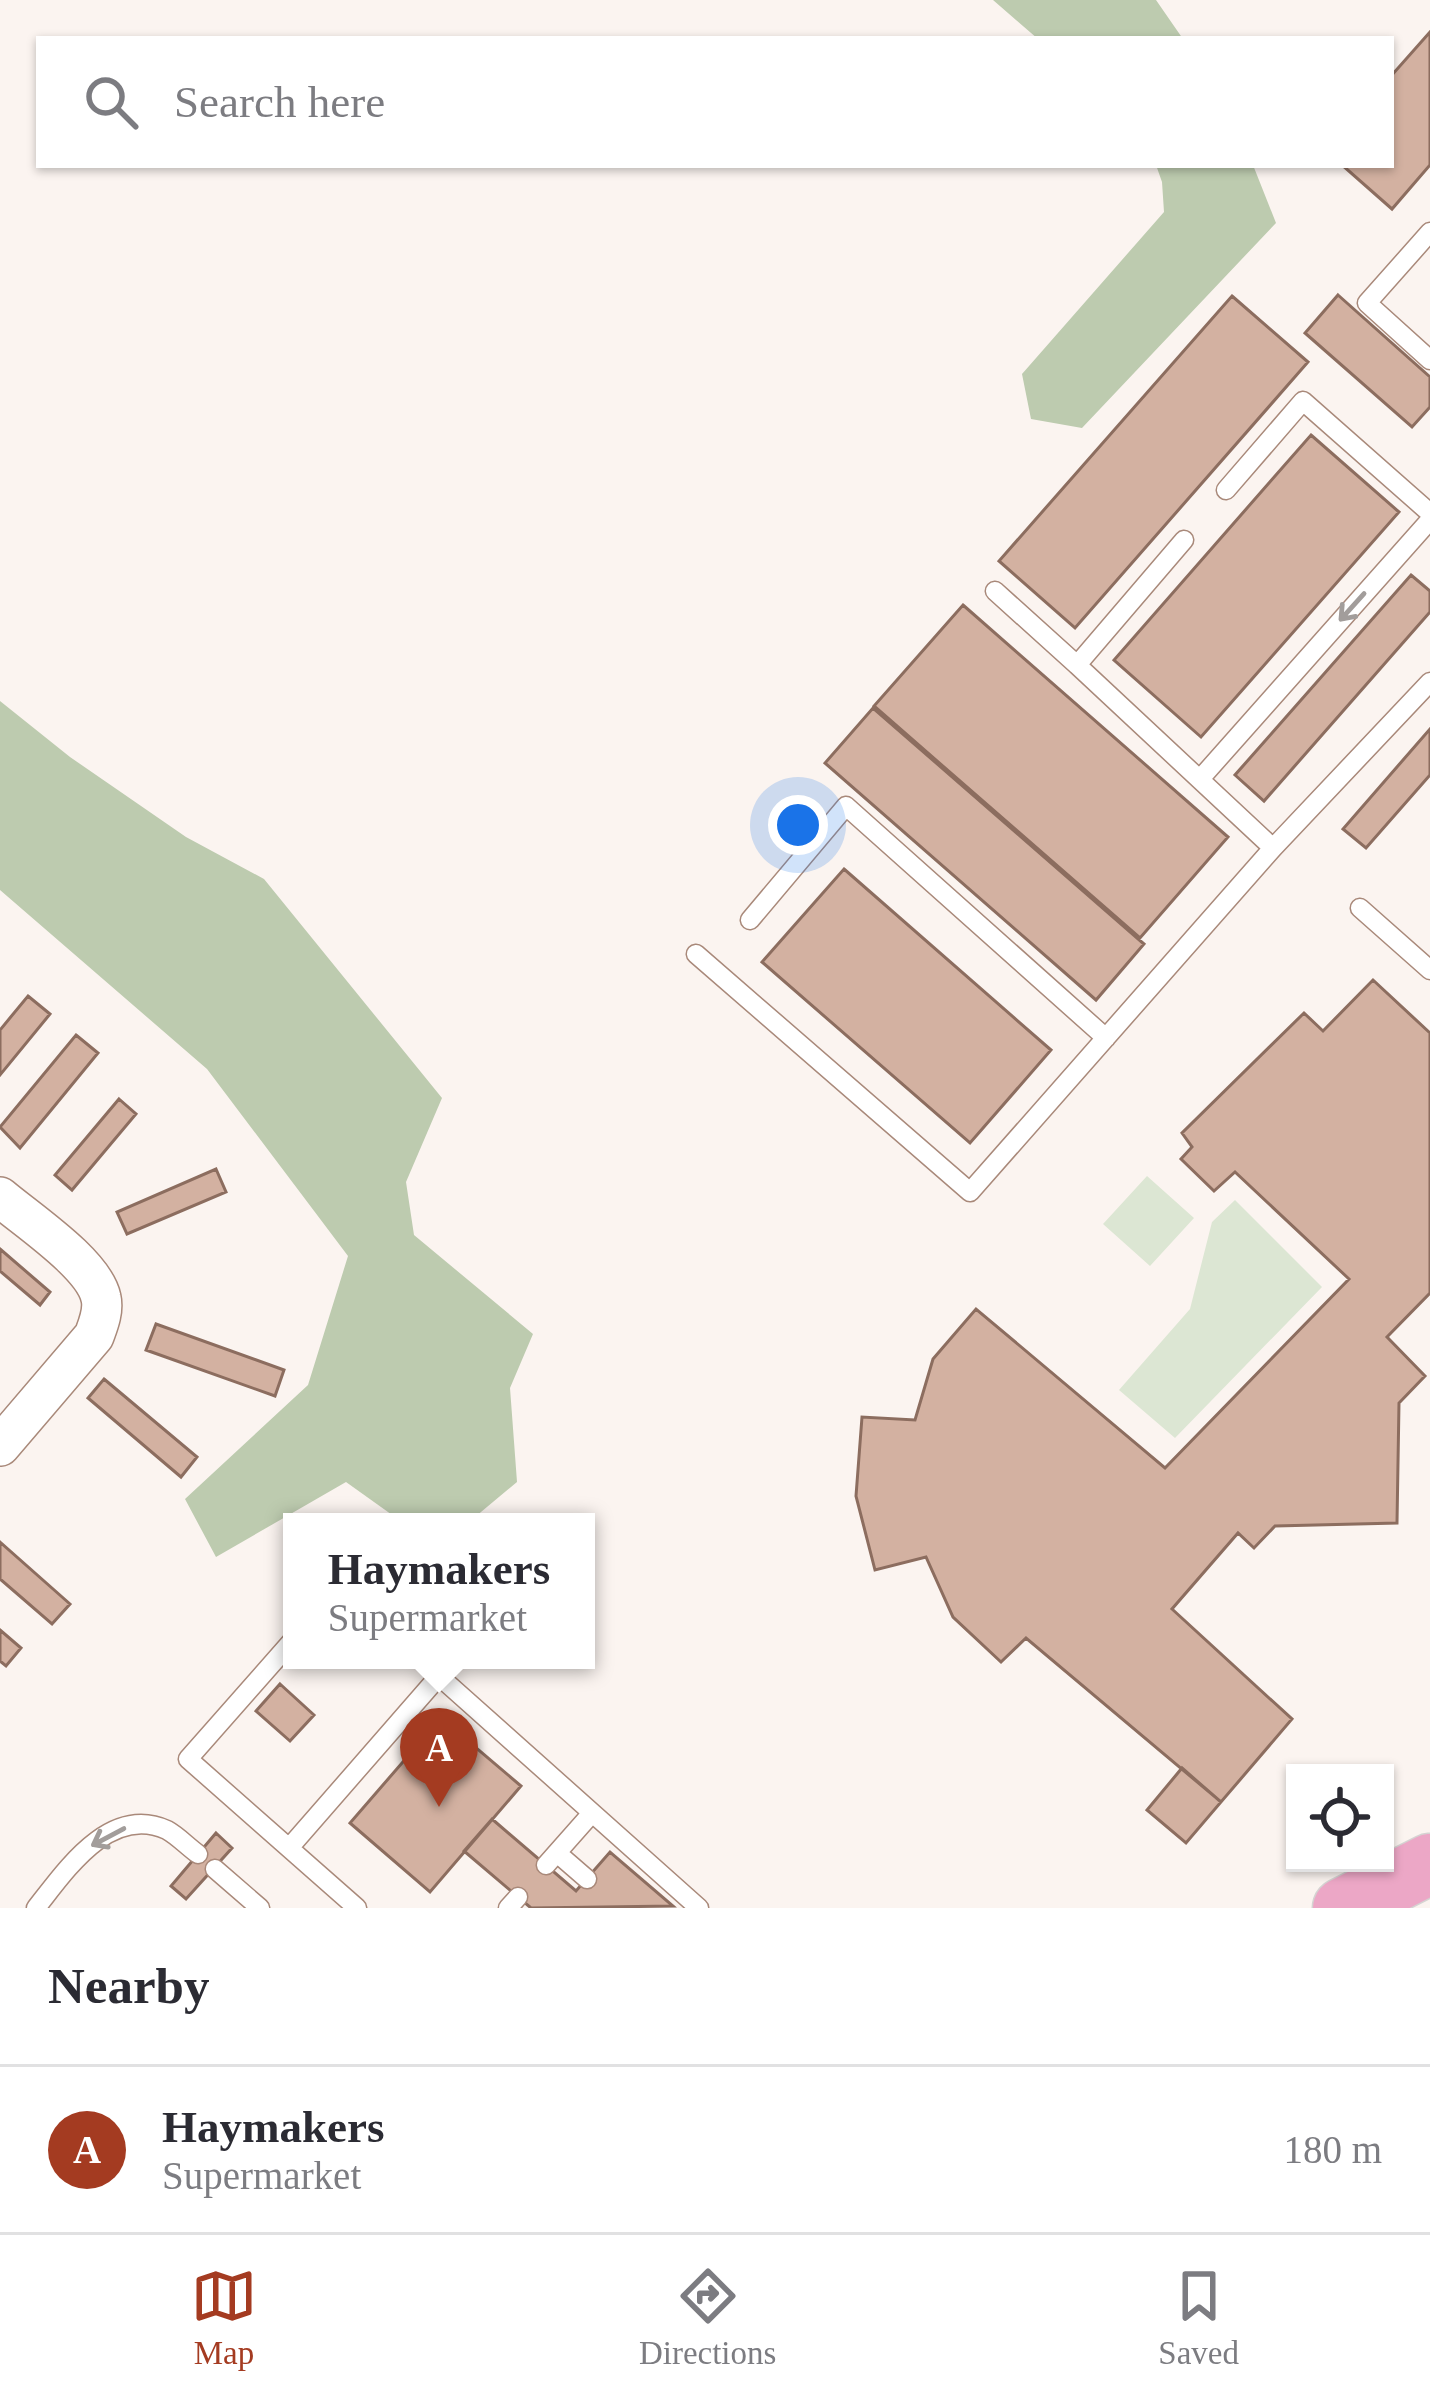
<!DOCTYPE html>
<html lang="en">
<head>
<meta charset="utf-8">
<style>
  body { margin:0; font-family:Georgia,serif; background:#f7f7f7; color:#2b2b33 }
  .controls { position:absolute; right:36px; bottom:36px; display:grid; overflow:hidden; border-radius:0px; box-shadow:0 3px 9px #0004 }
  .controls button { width:108px; height:108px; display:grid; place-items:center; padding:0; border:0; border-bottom:3px solid #e1e1e2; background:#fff; color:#2b2b33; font:60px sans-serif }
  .you { position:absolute; left:798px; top:825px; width:42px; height:42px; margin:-30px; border:9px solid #fff; border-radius:50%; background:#1a73e8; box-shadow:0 0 0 18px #1a73e833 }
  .badge { display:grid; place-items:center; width:78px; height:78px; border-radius:50%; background:#a43b21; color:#fff; font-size:39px; font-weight:700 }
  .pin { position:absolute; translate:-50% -99px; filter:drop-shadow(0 3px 6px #0008) }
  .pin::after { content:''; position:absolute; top:63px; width:42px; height:36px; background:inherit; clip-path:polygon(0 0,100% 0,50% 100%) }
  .popup { position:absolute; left:283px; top:1513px; width:312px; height:156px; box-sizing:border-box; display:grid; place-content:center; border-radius:0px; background:#fff; filter:drop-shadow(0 3px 9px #0005); font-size:39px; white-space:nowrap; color:#7c7c81 }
  .popup b { font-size:45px; color:#2b2b33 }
  .popup::after { content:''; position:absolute; left:50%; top:100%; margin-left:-24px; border:24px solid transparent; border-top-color:#fff }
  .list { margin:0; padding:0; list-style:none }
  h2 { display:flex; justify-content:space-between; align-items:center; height:156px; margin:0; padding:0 48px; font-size:51px }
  h2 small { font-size:39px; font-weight:400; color:#7c7c81 }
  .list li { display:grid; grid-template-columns:78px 1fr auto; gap:36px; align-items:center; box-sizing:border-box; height:168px; padding:0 48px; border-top:3px solid #e1e1e2 }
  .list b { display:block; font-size:45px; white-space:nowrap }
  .list p { margin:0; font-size:39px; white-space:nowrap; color:#7c7c81 }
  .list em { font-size:39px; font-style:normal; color:#7c7c81 }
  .icon { flex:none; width:66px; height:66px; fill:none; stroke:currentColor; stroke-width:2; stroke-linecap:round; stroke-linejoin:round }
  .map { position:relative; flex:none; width:1430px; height:1908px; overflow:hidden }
  .search { position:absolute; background:#fff; box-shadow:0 3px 9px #0004; left:36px; right:36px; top:36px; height:132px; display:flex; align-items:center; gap:30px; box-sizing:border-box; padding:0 42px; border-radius:0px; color:#7c7c81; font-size:45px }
  .sheet { height:324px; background:#fff }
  nav { display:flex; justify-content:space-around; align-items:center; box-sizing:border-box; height:168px; border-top:3px solid #e1e1e2; background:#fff; font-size:33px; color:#7c7c81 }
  nav a { display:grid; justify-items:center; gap:6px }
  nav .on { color:#a43b21 }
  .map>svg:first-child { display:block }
  .green { fill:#dce6d3 }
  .forest { fill:#bdcbaf }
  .building { fill:#d3b1a1; stroke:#8c6d5f; stroke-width:3 }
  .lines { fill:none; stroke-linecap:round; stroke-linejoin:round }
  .lane-casing { stroke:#a9897a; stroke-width:21 }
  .street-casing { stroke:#a9897a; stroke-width:42 }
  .primary-casing { stroke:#d5d3d2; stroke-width:63 }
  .lane { stroke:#fff; stroke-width:18 }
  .street { stroke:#fff; stroke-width:39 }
  .primary { stroke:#eca7c6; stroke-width:60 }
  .oneway { stroke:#a29d9b }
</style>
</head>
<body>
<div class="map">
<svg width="1430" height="1908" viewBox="0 0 1430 1908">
  <rect width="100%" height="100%" fill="#fbf4f0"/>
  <path class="green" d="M1147 1176 1194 1218 1150 1266 1103 1224Z
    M1235 1200 1322 1287 1175 1438 1119 1390 1190 1309 1212 1222Z"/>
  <path class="forest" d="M993 0H1156L1183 39H1038Z
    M1156 165H1253L1276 223 1082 428 1031 419 1022 374 1164 212 1162 182Z
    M0 701 70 757 186 837 264 879 442 1098 406 1182 414 1235 533 1334 510 1388 517 1482 469 1522H402L346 1482 216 1557 185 1499 308 1385 348 1256 207 1069 0 890Z"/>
  <path class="building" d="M1430 32V165L1392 209 1342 165H1391V76Z
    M1338 295 1430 377V407L1412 427 1305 333Z
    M1232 296 1308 362 1075 628 999 561Z
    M1311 435 1399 512 1201 737 1114 660Z
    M1411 575 1430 591V612L1264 801 1235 775Z
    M963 605 1228 837 1140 938 874 706Z
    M873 708 1144 944 1096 1000 825 763Z
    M1430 729V775L1366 848 1343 829Z
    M844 869 1051 1050 970 1143 762 962Z
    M1373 980 1430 1033V1293L1387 1337 1425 1376 1399 1403 1397 1523 1275 1526 1254 1548 1238 1533 1172 1609 1292 1719 1221 1802 1026 1638 1001 1662 953 1617 926 1557 875 1570 856 1496 862 1417 915 1420 933 1359 976 1309 1165 1468 1349 1279 1235 1172 1214 1191 1181 1159 1192 1147 1182 1133 1304 1013 1323 1031Z
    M28 996 50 1014 0 1075V1030Z
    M76 1035 98 1053 20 1148 0 1127Z
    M119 1099 136 1114 72 1190 55 1175Z
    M216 1169 226 1192 127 1234 117 1212Z
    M0 1249 50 1292 40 1305 0 1271Z
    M156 1324 284 1370 275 1396 146 1350Z
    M104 1379 197 1457 181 1477 88 1398Z
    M0 1542 70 1604 52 1624 0 1579Z
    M0 1630 21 1648 6 1666 0 1661Z
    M280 1684 314 1715 290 1741 256 1711Z
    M441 1718 521 1786 430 1892 350 1823Z
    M1182 1768 1221 1802 1186 1843 1147 1810Z
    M492 1819 576 1891 610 1852 673 1906 531 1908 464 1851Z
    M216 1833 232 1848 186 1899 171 1886Z"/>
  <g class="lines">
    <g class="lane-casing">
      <path id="lane" d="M1430 232 1367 303 1430 360
        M1226 490 1303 401 1430 513
        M995 591 1077 665 1184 540
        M1077 665 1273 848 1430 682
        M1200 779 1430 520
        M1360 908 1430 970
        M750 920 846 806 1106 1038
        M696 954 970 1192 1273 848
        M292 1641 188 1759 357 1908
        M421 1660 699 1908
        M289 1848 439 1676
        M557 1853 587 1879
        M546 1865 592 1813
        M215 1869 260 1908
        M36 1908C66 1870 110 1804 167 1830 178 1836 188 1847 198 1854
        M508 1908 518 1897"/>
    </g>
    <g class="street-casing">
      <path id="street" d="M0 1197C27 1220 94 1264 101 1298 104 1311 98 1325 94 1336L0 1446"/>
    </g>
    <g class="primary-casing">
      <path id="primary" d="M1343 1908 1430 1864"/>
    </g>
    <use href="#lane" class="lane"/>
    <use href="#street" class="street"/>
    <use href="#primary" class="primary"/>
  </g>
  <defs><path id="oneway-shaft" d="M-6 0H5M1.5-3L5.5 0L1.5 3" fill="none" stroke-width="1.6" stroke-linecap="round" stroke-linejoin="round" transform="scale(3)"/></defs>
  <g class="oneway">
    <use href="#oneway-shaft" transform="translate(1352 607) rotate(132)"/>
    <use href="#oneway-shaft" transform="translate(108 1837) rotate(152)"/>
  </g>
</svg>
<div class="controls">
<button><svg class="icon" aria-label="locate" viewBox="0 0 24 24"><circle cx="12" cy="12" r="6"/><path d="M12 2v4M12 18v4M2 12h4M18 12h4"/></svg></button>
</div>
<div class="you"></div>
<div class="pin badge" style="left:439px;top:1807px">A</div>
<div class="popup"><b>Haymakers</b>Supermarket</div>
<div class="search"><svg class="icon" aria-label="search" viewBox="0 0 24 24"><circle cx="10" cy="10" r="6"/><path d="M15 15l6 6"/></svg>Search here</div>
</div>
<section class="sheet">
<h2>Nearby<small></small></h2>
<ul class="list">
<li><span class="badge">A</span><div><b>Haymakers</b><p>Supermarket</p></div><em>180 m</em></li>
</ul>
</section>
<nav>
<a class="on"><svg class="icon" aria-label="map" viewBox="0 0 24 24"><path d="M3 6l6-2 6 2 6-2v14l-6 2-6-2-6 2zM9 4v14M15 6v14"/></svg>Map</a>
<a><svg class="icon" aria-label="directions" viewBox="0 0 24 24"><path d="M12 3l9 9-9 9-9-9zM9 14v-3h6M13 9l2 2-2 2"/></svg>Directions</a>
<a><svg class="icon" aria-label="saved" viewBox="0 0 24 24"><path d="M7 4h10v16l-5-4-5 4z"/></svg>Saved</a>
</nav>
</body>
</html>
